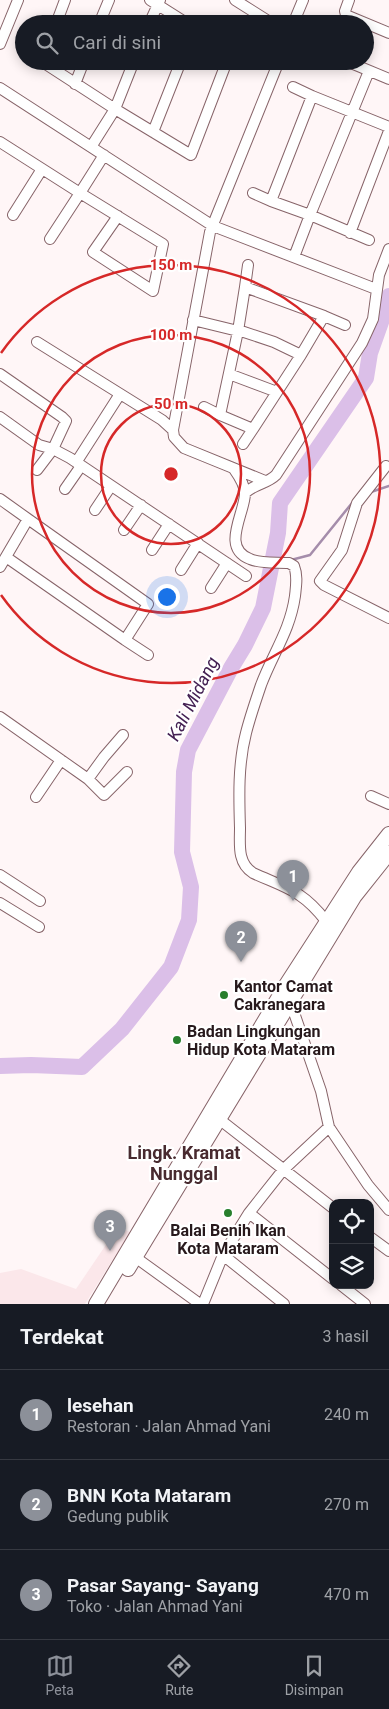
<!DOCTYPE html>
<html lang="id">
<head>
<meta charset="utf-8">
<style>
  body { margin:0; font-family:Roboto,sans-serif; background:#242831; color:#f1f3f6 }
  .controls { position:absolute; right:15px; bottom:15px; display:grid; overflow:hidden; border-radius:10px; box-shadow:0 2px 12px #0003 }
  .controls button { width:45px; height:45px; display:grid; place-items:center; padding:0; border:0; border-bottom:1px solid #363941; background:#171b24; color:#f1f3f6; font:25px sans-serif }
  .you { position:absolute; left:166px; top:596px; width:18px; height:18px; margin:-12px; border:4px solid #fff; border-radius:50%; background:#1a73e8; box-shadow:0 0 0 8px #1a73e833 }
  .badge { display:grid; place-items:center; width:32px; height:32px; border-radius:50%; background:#8c9099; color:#fff; font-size:16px; font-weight:700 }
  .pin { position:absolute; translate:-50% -41px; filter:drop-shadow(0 1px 2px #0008) }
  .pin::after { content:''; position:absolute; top:26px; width:18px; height:15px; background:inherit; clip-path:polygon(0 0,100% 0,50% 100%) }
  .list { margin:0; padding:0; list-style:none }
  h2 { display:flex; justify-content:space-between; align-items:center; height:65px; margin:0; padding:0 20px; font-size:21px }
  h2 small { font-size:16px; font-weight:400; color:#9ea1a6 }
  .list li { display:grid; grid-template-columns:32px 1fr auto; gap:15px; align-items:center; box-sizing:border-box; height:90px; padding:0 20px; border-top:1px solid #363941 }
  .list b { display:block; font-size:19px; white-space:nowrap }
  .list p { margin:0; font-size:16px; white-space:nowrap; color:#9ea1a6 }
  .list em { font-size:16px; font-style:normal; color:#9ea1a6 }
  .icon { flex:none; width:28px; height:28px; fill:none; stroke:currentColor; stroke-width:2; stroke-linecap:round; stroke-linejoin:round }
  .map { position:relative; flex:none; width:389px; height:1304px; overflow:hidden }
  .search { position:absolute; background:#171b24; box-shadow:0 2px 12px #0003; left:15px; right:15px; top:15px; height:55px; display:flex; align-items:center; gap:12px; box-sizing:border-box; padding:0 18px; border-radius:28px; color:#9ea1a6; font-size:19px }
  .sheet { height:335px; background:#171b24 }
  nav { display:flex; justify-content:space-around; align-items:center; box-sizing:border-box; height:70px; border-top:1px solid #363941; background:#171b24; font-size:14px; color:#9ea1a6 }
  nav a { display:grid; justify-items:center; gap:2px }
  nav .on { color:#8c9099 }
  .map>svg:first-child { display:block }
  .built { fill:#fbe7ea }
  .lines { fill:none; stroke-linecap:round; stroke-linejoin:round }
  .stream { stroke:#a58dab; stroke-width:2.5 }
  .river { stroke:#dbbfe8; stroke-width:16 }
  .minor-casing { stroke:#876469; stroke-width:12 }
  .highway-casing { stroke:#876469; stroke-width:16 }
  .minor { stroke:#fff; stroke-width:10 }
  .highway { stroke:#fff; stroke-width:14 }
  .ring { fill:none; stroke:#d62828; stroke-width:2.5 }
  .poi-dot { fill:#287f2d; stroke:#fff; stroke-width:2 }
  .labels { text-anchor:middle; stroke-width:4.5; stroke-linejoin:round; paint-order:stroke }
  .poi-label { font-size:16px; font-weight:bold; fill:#27191c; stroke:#fff; text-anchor:start }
  .water-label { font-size:18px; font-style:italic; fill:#442153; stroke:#fff }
  .neighbourhood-label { font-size:18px; font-weight:bold; fill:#482a2f; stroke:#fff }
  .centre { fill:#d62828; stroke:#fff; stroke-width:2.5 }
  .ring-label { font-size:15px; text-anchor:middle; font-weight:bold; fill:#d62828; stroke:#fff; stroke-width:4.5; stroke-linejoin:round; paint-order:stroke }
</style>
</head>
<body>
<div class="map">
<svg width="389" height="1304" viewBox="0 0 389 1304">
  <rect width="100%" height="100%" fill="#fff6f7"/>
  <path class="built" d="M118 1227 130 1232 85 1304H0V1273L21 1269 76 1289Z"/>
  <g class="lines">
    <path class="stream" d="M371 492 389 486
      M291 560 310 555 352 503"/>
    <path class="river" d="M0 1066 31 1065 82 1067 122 1029 171 967 189 920 191 887 182 852 184 772 188 750 231 668 245 645 263 608 278 533 280 503 366 378 370 353 385 311 389 296"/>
    <g class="minor-casing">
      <path id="minor" d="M150 0 188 24
        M235 0 273 24
        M349 0 345 11 346 15 389 33
        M56 24 65 0
        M99 24 109 0
        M149 24 160 0
        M293 24 303 0
        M0 44 18 0
        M41 61 115 109 191 155 227 61
        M346 61 389 79
        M369 71 310 215 369 240
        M75 84 84 61
        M293 87 312 96
        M0 88 213 226 376 289
        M153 132 181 61
        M0 142 80 193 50 239
        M91 147 115 109 134 61
        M104 155 80 193 163 244 153 291 93 252 118 216
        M253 193 271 201
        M13 215 42 169
        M350 233 389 131
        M294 257 310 215 271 201 312 96 389 127
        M245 287 248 265
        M324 316 345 325
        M193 320 238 331H241L274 342 301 355 324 316 245 287 238 331 220 415 253 429 301 355
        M37 342 162 420 173 430
        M0 374 62 417 66 421 53 449 37 470
        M229 374 277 392
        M204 407 220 415
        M0 417 39 445 53 449 70 458 246 576
        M243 444 253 429
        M79 458 120 394
        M386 466 357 503 342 550 320 581 324 585 389 618
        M234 469C239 476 245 485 245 494 244 515 221 548 250 559 261 564 277 562 289 563L294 566C298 576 296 586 295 596 290 631 273 653 261 685 256 700 250 717 246 733 238 764 239 796 240 828 240 844 237 863 253 873 286 888 302 890 326 921
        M265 481 184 448 174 437 173 430 210 232 279 61
        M65 489 81 466
        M245 493C256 483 267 484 276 475L362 343 373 319 379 275 389 249
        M0 499 28 519 0 567
        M95 510 111 486
        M124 530 141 505
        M152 550 169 524
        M6 557 125 640 148 604 28 519
        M181 570 198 543
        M211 588 227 563
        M125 640 148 655
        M0 717 88 779 104 795 127 772
        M88 779 104 757 123 735
        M371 796 389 804
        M36 797 61 760
        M0 875 40 901
        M0 903 39 927
        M290 1001 321 1091 329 1127 368 1185 389 1210
        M219 1119 333 1208
        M249 1213 333 1279
        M370 1237 389 1251
        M223 1255 284 1304
        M135 1257 200 1304
        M341 1285 365 1304
        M203 1304 223 1255 249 1213 283 1170 329 1127"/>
    </g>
    <g class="highway-casing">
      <path id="highway" d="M128 1269 354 897 389 853
        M96 1304 286 985 359 872 389 834"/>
    </g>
    <use href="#minor" class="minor"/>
    <use href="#highway" class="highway"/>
  </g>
  <g class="ring">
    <circle cx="171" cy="474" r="70"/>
    <circle cx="171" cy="474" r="139"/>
    <path d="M1 353A209 209 0 1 1 1 595"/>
  </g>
  <g class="poi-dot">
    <circle cx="224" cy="995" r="5"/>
    <circle cx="177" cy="1040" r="5"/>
    <circle cx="228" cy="1213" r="5"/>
  </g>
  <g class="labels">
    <g class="poi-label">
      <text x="234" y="992">Kantor Camat<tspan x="234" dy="18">Cakranegara</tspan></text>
      <text x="187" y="1037">Badan Lingkungan<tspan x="187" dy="18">Hidup Kota Mataram</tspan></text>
      <text x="228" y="1236" text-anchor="middle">Balai Benih Ikan<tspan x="228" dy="18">Kota Mataram</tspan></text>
    </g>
    <g class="water-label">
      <text transform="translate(193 699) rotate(-63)" y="6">Kali Midang</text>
    </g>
    <g class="neighbourhood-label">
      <text x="184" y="1159">Lingk. Kramat<tspan x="184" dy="21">Nunggal</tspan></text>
    </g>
  </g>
  <circle cx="171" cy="474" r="8" class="centre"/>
  <g class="ring-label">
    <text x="171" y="270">150 m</text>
    <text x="171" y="340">100 m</text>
    <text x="171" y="409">50 m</text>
  </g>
</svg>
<div class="controls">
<button><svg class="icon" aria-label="locate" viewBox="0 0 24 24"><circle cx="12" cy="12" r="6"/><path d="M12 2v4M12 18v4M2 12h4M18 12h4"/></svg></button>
<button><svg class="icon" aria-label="layers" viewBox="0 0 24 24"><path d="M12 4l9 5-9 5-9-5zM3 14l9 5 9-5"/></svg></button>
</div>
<div class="you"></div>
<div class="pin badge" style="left:293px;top:901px">1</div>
<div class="pin badge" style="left:241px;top:962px">2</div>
<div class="pin badge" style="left:110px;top:1251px">3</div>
<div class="search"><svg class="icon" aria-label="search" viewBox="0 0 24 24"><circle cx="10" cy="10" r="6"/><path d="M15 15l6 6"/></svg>Cari di sini</div>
</div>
<section class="sheet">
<h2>Terdekat<small>3 hasil</small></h2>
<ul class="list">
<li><span class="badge">1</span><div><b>lesehan</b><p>Restoran · Jalan Ahmad Yani</p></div><em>240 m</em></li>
<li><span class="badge">2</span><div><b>BNN Kota Mataram</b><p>Gedung publik</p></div><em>270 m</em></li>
<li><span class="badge">3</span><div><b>Pasar Sayang- Sayang</b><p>Toko · Jalan Ahmad Yani</p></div><em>470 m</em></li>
</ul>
</section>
<nav>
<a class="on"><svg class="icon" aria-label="map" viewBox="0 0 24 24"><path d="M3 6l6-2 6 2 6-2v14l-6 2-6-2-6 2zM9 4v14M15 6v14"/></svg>Peta</a>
<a><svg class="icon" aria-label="directions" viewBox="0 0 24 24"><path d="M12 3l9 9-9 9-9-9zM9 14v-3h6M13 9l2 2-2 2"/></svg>Rute</a>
<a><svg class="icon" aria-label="saved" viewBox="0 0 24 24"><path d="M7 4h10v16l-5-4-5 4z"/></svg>Disimpan</a>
</nav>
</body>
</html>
